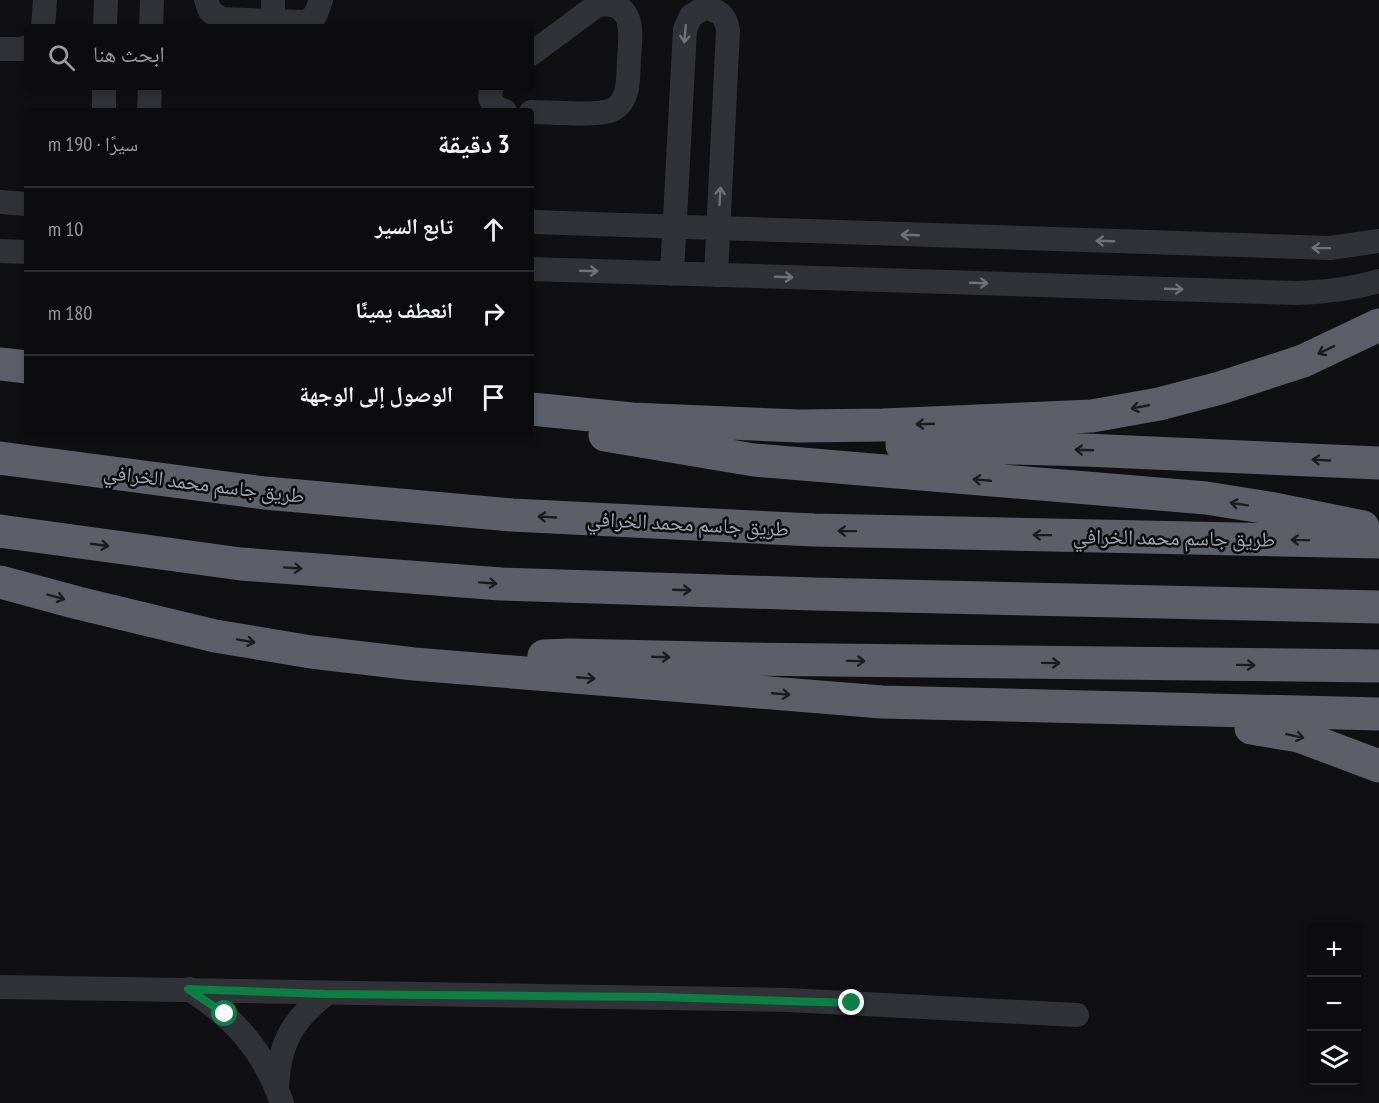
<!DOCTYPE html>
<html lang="ar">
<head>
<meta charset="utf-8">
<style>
  body { margin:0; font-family:"PT Sans Narrow","Noto Naskh Arabic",sans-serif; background:#151517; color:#f1f3f6; direction:rtl }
  .controls { position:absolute; right:18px; bottom:18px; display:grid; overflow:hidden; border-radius:6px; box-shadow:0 3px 9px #0003 }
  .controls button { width:54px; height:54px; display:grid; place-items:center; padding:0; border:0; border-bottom:2px solid #2c2c2e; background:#0c0c0e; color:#f1f3f6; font:30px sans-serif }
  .stop { position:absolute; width:18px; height:18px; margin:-14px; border:4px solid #0b8043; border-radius:50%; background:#fff }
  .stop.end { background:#0b8043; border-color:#fff; box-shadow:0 2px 6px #0008 }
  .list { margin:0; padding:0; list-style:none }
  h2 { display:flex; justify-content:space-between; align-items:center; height:78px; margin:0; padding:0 24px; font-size:26px }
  h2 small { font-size:20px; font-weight:400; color:#9a9b9e }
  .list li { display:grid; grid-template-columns:39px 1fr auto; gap:18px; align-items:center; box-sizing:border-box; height:84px; padding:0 24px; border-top:2px solid #2c2c2e }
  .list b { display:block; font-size:22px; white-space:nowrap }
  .list em { font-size:20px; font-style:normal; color:#9a9b9e }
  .icon { flex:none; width:33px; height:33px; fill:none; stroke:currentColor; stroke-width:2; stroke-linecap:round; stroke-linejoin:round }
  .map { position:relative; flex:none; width:1379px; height:1103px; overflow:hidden; direction:ltr }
  .search { position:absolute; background:#0c0c0e; box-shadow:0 3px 9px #0003; left:24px; top:24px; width:510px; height:66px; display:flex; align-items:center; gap:15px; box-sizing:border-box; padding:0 21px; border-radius:6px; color:#9a9b9e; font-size:22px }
  .panel { position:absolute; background:#0c0c0e; box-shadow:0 3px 9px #0003; left:24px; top:108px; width:510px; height:330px; border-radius:6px; direction:rtl }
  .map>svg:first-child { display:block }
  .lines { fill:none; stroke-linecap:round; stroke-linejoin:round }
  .minor { stroke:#313237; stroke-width:24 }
  .highway { stroke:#5d5f68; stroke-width:33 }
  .oneway { stroke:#6f717b }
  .oneway2 { stroke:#1b1c1f }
  .route { stroke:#0b8043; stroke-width:8 }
  .labels { text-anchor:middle; stroke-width:5; stroke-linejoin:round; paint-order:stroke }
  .street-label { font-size:21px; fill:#a1a5b3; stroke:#0b0b0d }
</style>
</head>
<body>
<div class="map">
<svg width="1379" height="1103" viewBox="0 0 1379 1103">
  <rect width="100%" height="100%" fill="#101012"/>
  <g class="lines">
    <path class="minor" d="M206 0 210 11 221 19 305 22 315 16 321 0
      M273 22V0
      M43 27 45 0
      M105 27 106 0
      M151 27 152 0
      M0 49H21L27 47
      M531 54 597 5C636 0 631 33 629 59 628 76 630 100 614 109 600 117 549 112 531 112
      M492 87C487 99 493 108 505 111
      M104 111V87
      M149 111 150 87
      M0 202 27 204
      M531 222 1330 248 1379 241
      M0 251 27 252
      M531 269 1297 293C1326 292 1352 289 1379 281
      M672 274 685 29 691 16 704 8C718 9 726 16 728 30L716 275
      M0 987 788 1000 1077 1015
      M189 989C235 1018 264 1051 282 1103
      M277 1087C279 1044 292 1020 326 994"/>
    <path class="highway" d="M0 364 27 367
      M531 409 632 419 799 426 883 425 1092 416 1159 404 1220 388 1303 361 1379 325
      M605 435 754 460 1206 498 1269 508 1363 527
      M902 445 1085 450 1379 463
      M0 458 265 493 512 515 814 530 1379 542
      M0 531 241 564 501 584 813 594 1379 607
      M0 582 78 603 215 636 311 652 414 664 882 702 1379 714
      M544 656 569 655 748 659 1379 666
      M1251 728 1299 736 1379 766"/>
  </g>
  <defs><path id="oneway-shaft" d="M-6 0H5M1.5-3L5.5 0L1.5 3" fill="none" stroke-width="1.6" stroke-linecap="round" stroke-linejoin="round" transform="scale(1.5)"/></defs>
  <g class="oneway">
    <use href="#oneway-shaft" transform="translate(685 34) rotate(95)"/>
    <use href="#oneway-shaft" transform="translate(720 196) rotate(-87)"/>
    <use href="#oneway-shaft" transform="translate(910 235) rotate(-178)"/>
    <use href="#oneway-shaft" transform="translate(1105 241) rotate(-178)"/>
    <use href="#oneway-shaft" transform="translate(1321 248) rotate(-179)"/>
    <use href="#oneway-shaft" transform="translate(589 271) rotate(2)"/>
    <use href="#oneway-shaft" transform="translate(784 277) rotate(2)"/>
    <use href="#oneway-shaft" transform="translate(979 283) rotate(2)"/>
    <use href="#oneway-shaft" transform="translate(1174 289) rotate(2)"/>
  </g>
  <g class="oneway2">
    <use href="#oneway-shaft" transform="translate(1326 350) rotate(154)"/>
    <use href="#oneway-shaft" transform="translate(1140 407) rotate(169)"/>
    <use href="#oneway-shaft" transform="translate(925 424) rotate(178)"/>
    <use href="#oneway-shaft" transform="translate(1084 450) rotate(-178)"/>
    <use href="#oneway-shaft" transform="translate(1321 460) rotate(-177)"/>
    <use href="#oneway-shaft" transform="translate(982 480) rotate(-175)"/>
    <use href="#oneway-shaft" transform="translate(1239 504) rotate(-171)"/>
    <use href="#oneway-shaft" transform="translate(547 517) rotate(-177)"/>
    <use href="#oneway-shaft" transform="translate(847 531) rotate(-179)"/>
    <use href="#oneway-shaft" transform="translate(1042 535) rotate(-179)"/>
    <use href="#oneway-shaft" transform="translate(1300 540) rotate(-179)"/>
    <use href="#oneway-shaft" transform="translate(100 545) rotate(8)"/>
    <use href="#oneway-shaft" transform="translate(293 568) rotate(4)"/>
    <use href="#oneway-shaft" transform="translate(488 583) rotate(4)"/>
    <use href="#oneway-shaft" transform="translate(682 590) rotate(2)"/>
    <use href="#oneway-shaft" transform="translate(56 597) rotate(15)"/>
    <use href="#oneway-shaft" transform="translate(246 641) rotate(10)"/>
    <use href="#oneway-shaft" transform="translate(661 657) rotate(2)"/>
    <use href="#oneway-shaft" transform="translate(856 661) rotate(1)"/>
    <use href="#oneway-shaft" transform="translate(1051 663) rotate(1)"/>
    <use href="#oneway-shaft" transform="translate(1246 665) rotate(1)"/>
    <use href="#oneway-shaft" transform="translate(586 678) rotate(5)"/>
    <use href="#oneway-shaft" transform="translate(781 694) rotate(5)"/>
    <use href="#oneway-shaft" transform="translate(1295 736) rotate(12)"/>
  </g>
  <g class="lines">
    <path class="route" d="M225 1014 188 989 326 994 660 997 852 1003"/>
  </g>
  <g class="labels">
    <g class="street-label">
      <text transform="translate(204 484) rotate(7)" y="7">طريق جاسم محمد الخرافي</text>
      <text transform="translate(688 524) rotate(3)" y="7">طريق جاسم محمد الخرافي</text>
      <text transform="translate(1174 538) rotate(1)" y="7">طريق جاسم محمد الخرافي</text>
    </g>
  </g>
</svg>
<div class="controls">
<button>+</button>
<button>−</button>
<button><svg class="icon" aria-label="layers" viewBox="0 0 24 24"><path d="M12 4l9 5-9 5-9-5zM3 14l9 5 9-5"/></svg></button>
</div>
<div class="stop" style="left:225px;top:1014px"></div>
<div class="stop end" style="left:852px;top:1003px"></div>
<div class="search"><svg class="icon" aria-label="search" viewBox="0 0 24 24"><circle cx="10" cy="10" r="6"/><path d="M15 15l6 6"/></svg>ابحث هنا</div>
<section class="panel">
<h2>3 دقيقة<small>سيرًا · 190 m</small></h2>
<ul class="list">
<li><svg class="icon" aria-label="ahead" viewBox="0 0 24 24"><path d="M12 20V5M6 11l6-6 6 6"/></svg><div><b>تابع السير</b></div><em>10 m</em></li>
<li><svg class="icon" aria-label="right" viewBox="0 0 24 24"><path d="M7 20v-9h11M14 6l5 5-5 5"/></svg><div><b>انعطف يمينًا</b></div><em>180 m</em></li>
<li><svg class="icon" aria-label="arrive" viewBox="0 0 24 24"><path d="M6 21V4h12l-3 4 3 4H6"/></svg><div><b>الوصول إلى الوجهة</b></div></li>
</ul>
</section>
</div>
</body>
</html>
